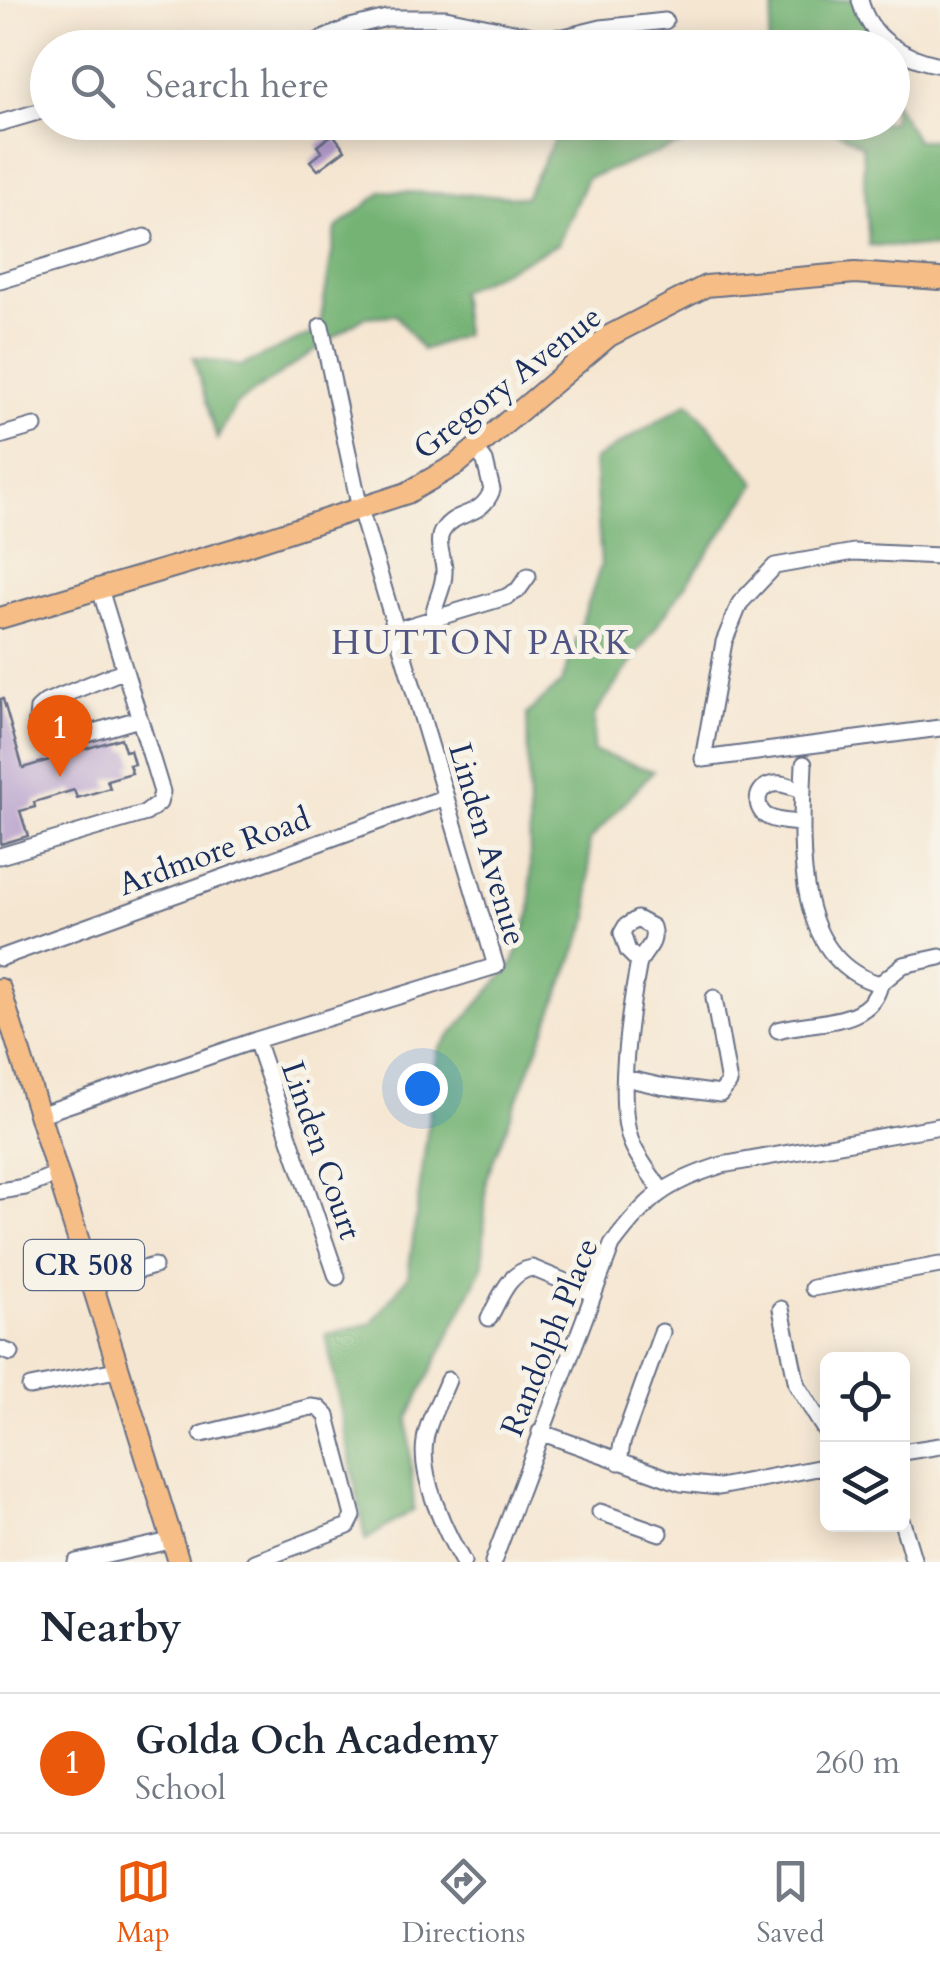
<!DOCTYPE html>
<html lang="en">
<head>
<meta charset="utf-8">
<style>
  body { margin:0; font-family:Cardo,serif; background:#f2f2f3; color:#1f2937 }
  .controls { position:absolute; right:30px; bottom:30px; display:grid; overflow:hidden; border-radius:15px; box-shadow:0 5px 25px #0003 }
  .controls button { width:90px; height:90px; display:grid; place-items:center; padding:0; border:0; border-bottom:2px solid #e0e1e3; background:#fff; color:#1f2937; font:50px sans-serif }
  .you { position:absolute; left:422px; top:1088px; width:35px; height:35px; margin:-25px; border:8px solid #fff; border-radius:50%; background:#1a73e8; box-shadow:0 0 0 15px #1a73e833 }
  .badge { display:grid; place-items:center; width:65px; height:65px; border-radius:50%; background:#ea580c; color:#fff; font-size:32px; font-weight:700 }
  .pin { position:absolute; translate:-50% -82px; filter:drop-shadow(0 2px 5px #0008) }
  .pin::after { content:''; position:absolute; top:52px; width:35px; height:30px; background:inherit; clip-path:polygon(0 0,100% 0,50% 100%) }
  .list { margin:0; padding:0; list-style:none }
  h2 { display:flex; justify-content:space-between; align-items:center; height:130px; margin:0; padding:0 40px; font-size:42px }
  h2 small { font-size:32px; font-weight:400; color:#747a83 }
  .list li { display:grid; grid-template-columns:65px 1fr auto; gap:30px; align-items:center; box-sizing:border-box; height:140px; padding:0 40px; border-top:2px solid #e0e1e3 }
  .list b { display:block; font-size:38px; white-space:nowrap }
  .list p { margin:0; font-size:32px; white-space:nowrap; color:#747a83 }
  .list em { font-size:32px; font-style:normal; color:#747a83 }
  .icon { flex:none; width:55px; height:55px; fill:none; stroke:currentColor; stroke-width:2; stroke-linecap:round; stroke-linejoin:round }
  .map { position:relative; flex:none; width:940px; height:1562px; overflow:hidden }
  .search { position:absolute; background:#fff; box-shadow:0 5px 25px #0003; left:30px; right:30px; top:30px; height:110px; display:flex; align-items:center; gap:25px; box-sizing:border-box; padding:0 35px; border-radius:55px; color:#747a83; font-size:38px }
  .sheet { height:270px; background:#fff }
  nav { display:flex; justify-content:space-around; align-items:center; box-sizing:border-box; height:140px; border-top:2px solid #e0e1e3; background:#fff; font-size:28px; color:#747a83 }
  nav a { display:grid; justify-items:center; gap:5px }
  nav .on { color:#ea580c }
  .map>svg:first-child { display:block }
  .forest { fill:#74b375; stroke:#48716a; stroke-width:2.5 }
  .building { fill:#b39bcc }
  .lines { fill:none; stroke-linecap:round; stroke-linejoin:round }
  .minor-casing { stroke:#676f86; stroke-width:19 }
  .major-casing { stroke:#676f86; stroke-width:24 }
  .minor { stroke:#fff; stroke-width:15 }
  .major { stroke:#f6be86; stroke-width:20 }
  .labels { text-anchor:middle; stroke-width:10; stroke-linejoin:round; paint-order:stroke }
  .shield { fill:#f7f3e8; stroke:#5d6a87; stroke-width:2.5 }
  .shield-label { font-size:30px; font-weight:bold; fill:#1b2f5e }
  .street-label { font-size:32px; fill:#1b2f5e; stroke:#f7f3e8 }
  .neighbourhood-label { font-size:35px; letter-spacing:2.5px; fill:#505584; stroke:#f7f3e8 }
</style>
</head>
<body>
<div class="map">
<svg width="940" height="1562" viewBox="0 0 940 1562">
  <rect width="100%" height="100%" fill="#f7f3e8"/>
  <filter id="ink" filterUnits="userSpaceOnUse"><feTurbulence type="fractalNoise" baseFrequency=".01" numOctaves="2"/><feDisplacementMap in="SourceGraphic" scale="20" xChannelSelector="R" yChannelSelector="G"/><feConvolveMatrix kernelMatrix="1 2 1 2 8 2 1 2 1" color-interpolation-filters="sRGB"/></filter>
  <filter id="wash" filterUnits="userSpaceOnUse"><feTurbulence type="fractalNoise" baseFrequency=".0048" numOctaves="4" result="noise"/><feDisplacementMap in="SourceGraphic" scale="40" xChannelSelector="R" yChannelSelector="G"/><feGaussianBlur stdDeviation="2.25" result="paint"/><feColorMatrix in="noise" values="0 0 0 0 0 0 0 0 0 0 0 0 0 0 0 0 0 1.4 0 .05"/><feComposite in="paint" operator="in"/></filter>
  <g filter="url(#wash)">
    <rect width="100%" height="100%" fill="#f5e6d1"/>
    <path class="forest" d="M775 0H866L867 8 891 47 767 48Z
      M893 100 916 140H940L938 248 869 245 862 146 823 123 892 122Z
      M653 123H740L587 178 558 244 459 292 464 335 422 350 396 315 364 317 236 404 217 439 193 357 241 366 319 330 336 229 383 191 525 197 554 140 626 134Z
      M689 402 757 483 595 714 593 751 653 771 589 841V918L486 1179 483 1267 408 1418 414 1509 366 1540 326 1335 372 1323 408 1276 438 1050 513 964 531 911 527 714 562 682 601 565 594 460Z"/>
    <g id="blocks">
      <path class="building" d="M333 134 345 150 318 170 310 161 322 152 317 146Z
        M0 699H3L23 768 121 738 125 751 130 750 134 764 129 765 132 773 107 780 110 788 77 798 74 790 34 802 35 807 20 811 28 836 1 844Z"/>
    </g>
  </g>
  <g filter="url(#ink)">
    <use href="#blocks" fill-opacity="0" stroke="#676f86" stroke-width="2.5"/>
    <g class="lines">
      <g class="minor-casing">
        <path id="minor" d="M860 0C869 38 903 58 940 65
          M302 48 350 27 387 18H446L542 38 564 37 601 28 665 21
          M0 123 48 109
          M0 281 145 237
          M0 436 34 426
          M940 556 854 552 775 566 740 603 724 642 703 759 940 728
          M433 617C435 600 445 587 444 569 443 556 435 541 443 530 457 509 481 519 492 490L485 461 475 448
          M396 630 506 597 518 590 528 576
          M125 670 46 702 38 709 36 729 43 740 56 743 139 719
          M804 764C801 838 790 960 880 984L903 965 940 957
          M801 823C791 822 778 822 768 817 755 810 754 790 770 785 780 781 793 787 803 791
          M0 856 146 813 159 803 162 792 100 589
          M0 958 446 797
          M638 961 628 951 622 933 626 926 637 919 652 927C658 947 641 950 638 967 630 1010 615 1105 632 1144 639 1160 651 1175 661 1190
          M778 1030C813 1020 871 1027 880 984
          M256 1040 337 1277
          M625 1078 660 1086 720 1094 729 1083 714 998
          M39 1115 256 1040 496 966 360 509 321 326
          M0 1191 25 1187 57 1174
          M90 1284 154 1266
          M813 1288 940 1265
          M781 1309 797 1385 828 1435
          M489 1318C500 1299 508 1272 532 1268L592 1293
          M0 1349 11 1353
          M448 1380C441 1399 427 1421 425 1441 419 1477 445 1531 463 1562
          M30 1387 116 1370
          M540 1432 681 1483 719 1487 828 1466
          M202 1434 311 1407 319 1408 327 1416 353 1516 348 1526 255 1562
          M902 1452 940 1446
          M619 1462 622 1443 662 1332
          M600 1512 660 1533
          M902 1522 914 1562
          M76 1562 170 1541
          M493 1562 612 1245C647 1198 665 1183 722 1165L940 1126"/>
      </g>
      <g class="major-casing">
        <path id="major" d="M0 618 241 547 407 493 457 464 609 336 706 286 855 273 940 279
          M0 989 179 1562"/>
      </g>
      <use href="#minor" class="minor"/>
      <use href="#major" class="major"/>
    </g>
  </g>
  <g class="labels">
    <rect class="shield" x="24" y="1240" width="120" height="50" rx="8"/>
    <g class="shield-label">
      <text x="84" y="1275">CR 508</text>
    </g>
    <g class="street-label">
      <text transform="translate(507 382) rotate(-38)" y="11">Gregory Avenue</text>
      <text transform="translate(488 844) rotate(74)" y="11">Linden Avenue</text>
      <text transform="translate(214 851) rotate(-20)" y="11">Ardmore Road</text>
      <text transform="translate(322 1150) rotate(71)" y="11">Linden Court</text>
      <text transform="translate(549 1337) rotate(-68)" y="11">Randolph Place</text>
    </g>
    <g class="neighbourhood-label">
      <text x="482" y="654">HUTTON PARK</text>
    </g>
  </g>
</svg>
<div class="controls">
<button><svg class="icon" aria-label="locate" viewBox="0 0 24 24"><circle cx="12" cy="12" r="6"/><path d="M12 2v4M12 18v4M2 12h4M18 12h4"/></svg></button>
<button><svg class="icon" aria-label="layers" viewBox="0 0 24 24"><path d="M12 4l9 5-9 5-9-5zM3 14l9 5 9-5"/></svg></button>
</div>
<div class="you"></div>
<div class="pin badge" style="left:60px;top:777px">1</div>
<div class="search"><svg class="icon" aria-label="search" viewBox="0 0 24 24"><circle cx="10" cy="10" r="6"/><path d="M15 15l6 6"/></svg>Search here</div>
</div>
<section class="sheet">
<h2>Nearby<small></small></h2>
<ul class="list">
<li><span class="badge">1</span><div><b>Golda Och Academy</b><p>School</p></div><em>260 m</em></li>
</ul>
</section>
<nav>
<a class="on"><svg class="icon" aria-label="map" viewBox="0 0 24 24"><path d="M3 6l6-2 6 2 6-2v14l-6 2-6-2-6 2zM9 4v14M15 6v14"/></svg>Map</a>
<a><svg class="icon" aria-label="directions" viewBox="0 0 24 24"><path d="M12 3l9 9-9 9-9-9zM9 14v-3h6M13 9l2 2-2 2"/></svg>Directions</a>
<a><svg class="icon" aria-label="saved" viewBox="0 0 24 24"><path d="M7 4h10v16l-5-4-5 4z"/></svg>Saved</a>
</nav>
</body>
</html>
